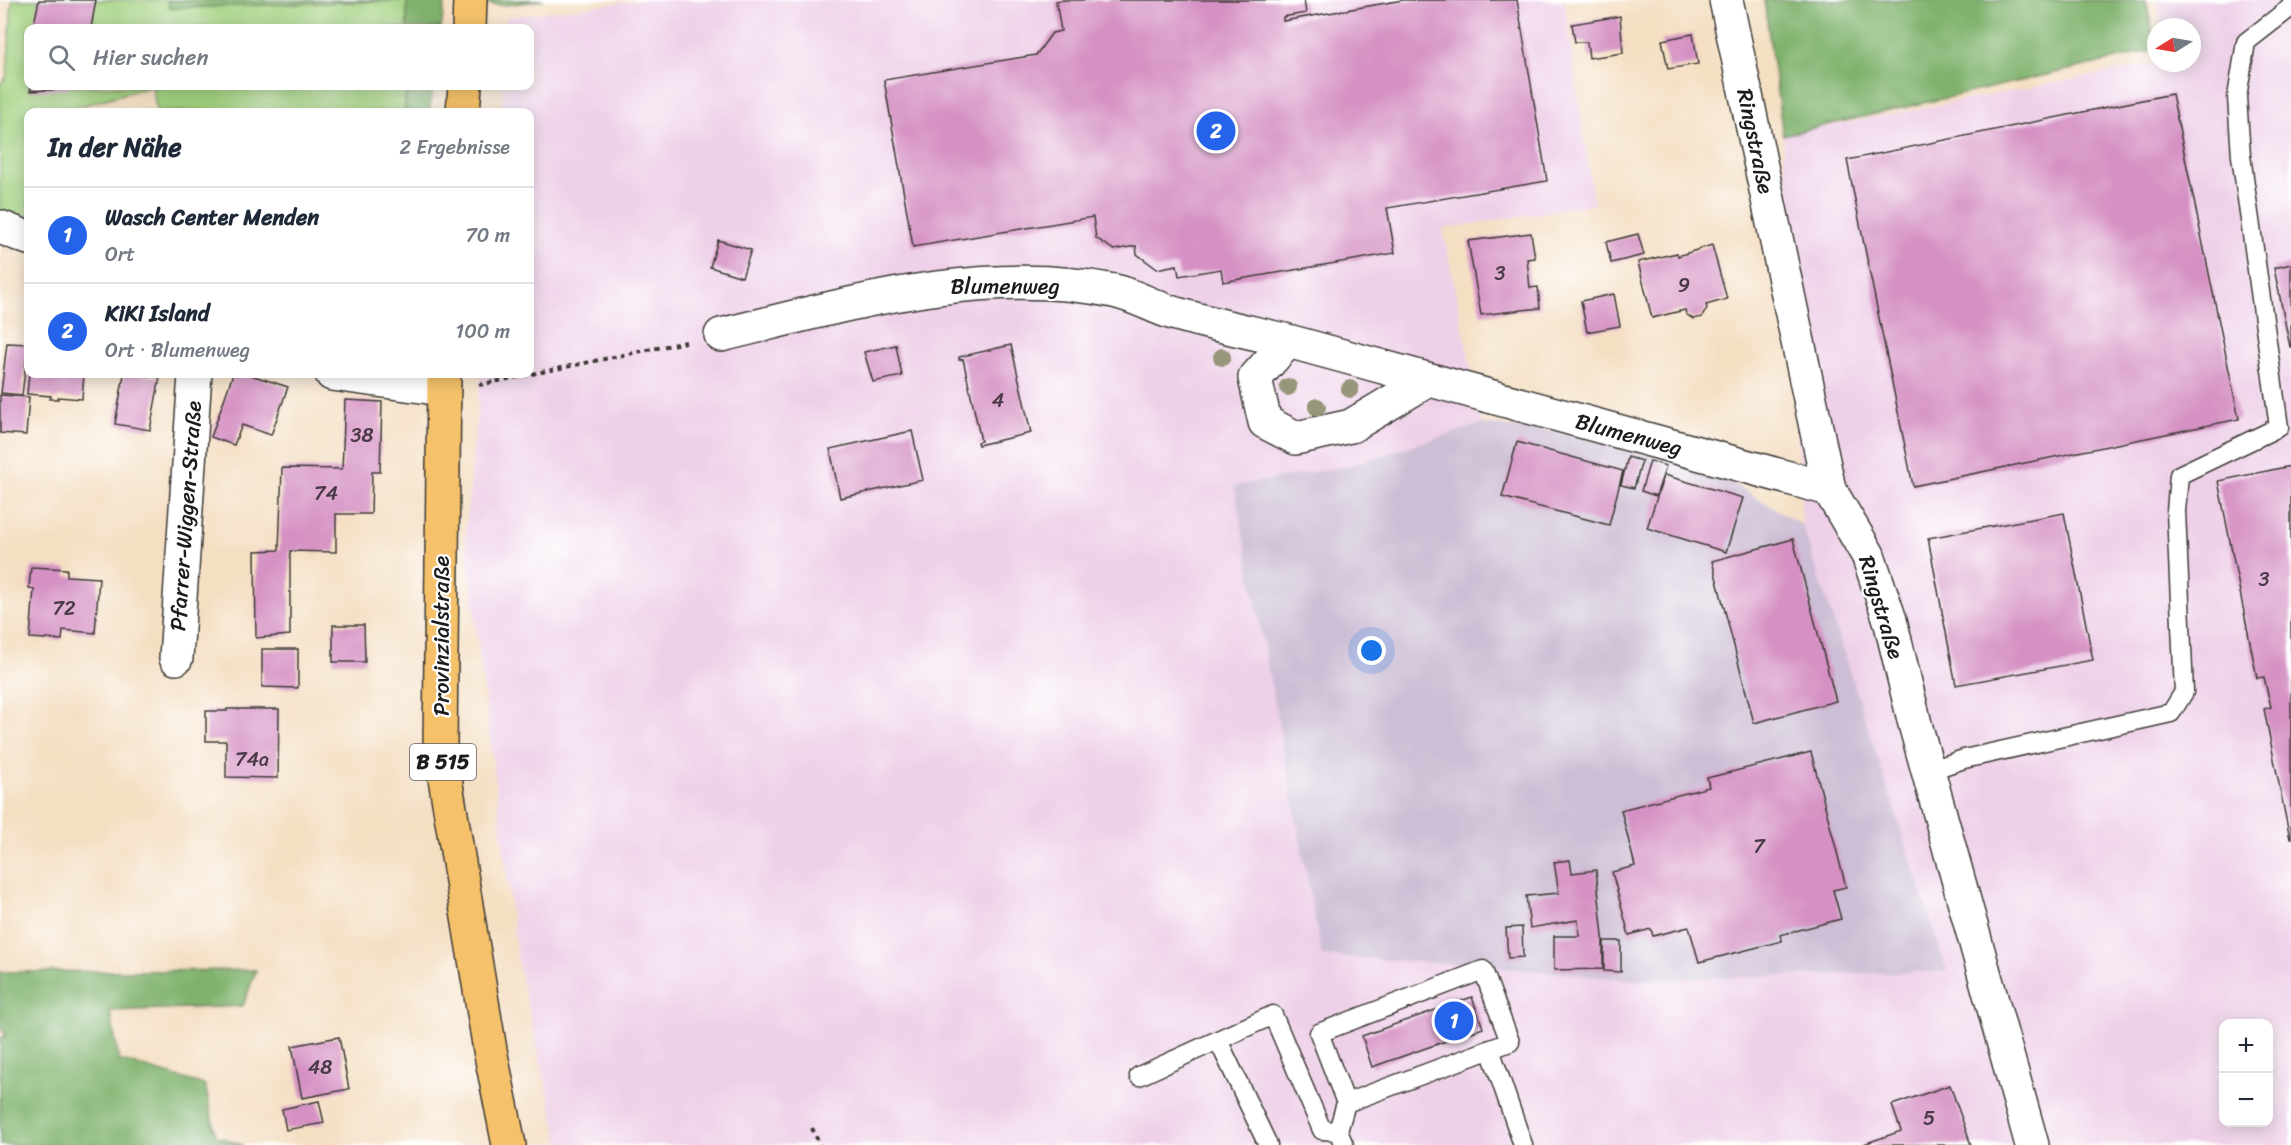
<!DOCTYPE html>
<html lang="de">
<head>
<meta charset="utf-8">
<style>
  body { margin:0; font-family:Sriracha,sans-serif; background:#f6f6f7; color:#1f2937 }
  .controls { position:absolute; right:18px; bottom:18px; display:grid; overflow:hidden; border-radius:12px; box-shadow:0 3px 15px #0003 }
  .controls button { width:54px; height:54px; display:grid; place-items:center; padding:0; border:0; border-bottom:2px solid #e0e1e3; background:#fff; color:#1f2937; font:30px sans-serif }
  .compass { position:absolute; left:2147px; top:18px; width:54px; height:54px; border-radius:50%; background:#fff; box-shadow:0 3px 15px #0003; rotate:259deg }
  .you { position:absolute; left:1372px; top:651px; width:21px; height:21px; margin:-15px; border:4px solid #fff; border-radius:50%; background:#1a73e8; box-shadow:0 0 0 9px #1a73e833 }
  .badge { display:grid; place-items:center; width:39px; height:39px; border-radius:50%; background:#2563eb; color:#fff; font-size:20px; font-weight:700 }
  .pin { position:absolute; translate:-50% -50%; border:3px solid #fff; box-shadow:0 2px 6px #0006 }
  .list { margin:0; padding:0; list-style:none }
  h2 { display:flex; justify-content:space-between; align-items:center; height:78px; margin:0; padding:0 24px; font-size:26px }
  h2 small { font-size:20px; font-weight:400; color:#747a83 }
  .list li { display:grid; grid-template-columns:39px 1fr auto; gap:18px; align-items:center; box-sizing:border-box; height:96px; padding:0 24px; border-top:2px solid #e0e1e3 }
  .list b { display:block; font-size:22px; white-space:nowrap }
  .list p { margin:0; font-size:20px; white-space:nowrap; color:#747a83 }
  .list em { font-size:20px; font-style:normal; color:#747a83 }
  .icon { flex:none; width:33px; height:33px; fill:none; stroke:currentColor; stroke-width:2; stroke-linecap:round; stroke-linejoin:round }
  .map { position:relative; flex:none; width:2291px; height:1145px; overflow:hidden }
  .search { position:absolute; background:#fff; box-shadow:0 3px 15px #0003; left:24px; top:24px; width:510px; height:66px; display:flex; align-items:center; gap:15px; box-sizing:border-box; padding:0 21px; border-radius:12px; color:#747a83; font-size:22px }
  .panel { position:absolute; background:#fff; box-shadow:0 3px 15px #0003; left:24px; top:108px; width:510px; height:270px; border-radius:12px }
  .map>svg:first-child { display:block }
  .built { fill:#eed0e8; fill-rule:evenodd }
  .industrial { fill:#ccbed4 }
  .green { fill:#a1d07e; stroke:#5e764d; stroke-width:1.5 }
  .forest { fill:#80b26d; stroke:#4e6744; stroke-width:1.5 }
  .building { fill:#d591c3 }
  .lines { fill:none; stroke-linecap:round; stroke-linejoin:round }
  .lane-casing { stroke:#3c3935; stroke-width:21 }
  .street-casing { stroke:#3c3935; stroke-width:36 }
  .primary-casing { stroke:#3c3935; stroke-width:36 }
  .path { stroke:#3c3935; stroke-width:4; stroke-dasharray:4.5 4.5; stroke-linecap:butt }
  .lane { stroke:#fff; stroke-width:18 }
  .street { stroke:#fff; stroke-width:33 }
  .primary { stroke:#f5c16b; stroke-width:33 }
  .tree { fill:#97967a }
  .labels { text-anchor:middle; stroke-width:4.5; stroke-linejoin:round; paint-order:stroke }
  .number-label { font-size:20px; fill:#4a3946 }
  .shield { fill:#fff; stroke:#606060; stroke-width:1.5 }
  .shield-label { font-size:21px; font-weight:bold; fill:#1c1c1c }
  .street-label { font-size:22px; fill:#1c1c1c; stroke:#fff }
</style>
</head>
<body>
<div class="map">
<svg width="2291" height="1145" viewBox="0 0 2291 1145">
  <rect width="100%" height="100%" fill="#fff"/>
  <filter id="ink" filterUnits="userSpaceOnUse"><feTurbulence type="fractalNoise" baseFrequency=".0167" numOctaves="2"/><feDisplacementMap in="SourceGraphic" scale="12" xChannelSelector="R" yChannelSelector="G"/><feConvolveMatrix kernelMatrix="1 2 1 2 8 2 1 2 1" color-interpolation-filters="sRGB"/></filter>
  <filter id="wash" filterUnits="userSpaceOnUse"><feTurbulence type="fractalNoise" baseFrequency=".008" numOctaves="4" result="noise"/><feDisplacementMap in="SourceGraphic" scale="24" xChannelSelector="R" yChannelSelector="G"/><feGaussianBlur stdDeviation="1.35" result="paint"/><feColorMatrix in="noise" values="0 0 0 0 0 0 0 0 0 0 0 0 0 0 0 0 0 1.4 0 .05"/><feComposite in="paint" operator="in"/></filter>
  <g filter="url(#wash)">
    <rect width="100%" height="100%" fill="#f4dfc3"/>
    <path class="built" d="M642 0H1564L1594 204 1443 229 1482 424 1563 432 1627 448 1729 481 1802 525 1783 135 2158 63H2192V27H2162L2156 0H2291V1145H560L518 964 465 536 481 374H530V112H502L503 86H530V28H506L507 17ZM2224 1024H2268V1122H2224Z"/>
    <path class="industrial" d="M1482 424 1563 432 1627 451 1663 457 1729 481 1802 525 1947 971 1635 980 1486 966 1322 956 1234 486 1347 466Z"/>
    <path class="green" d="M12 0H168L169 8 407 0V28H28V86H406L405 112H157L152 86 59 112H28V238L0 227V84L7 76Z"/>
    <path class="forest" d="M168 0H544L505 5 445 2 441 28H407V0L169 8Z
      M1764 0H2146L2156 50 1783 135Z
      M406 86H433L429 112H405Z
      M256 970 243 1006 110 1011 119 1060 205 1085 216 1136 243 1145H0V1038L6 1036 0 1027V972Z"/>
    <g id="blocks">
      <path class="building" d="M39 0H96L91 28H33Z
        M1065 0H1304L1306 13 1283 17V21L1403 0H1517L1547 181 1387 208 1395 253 1223 282 1221 269 1179 276 1177 265 1157 269 1137 254 1136 246 1114 250 1096 238 1093 217 913 247 884 80 1036 55 1052 33 1061 31 1056 1Z
        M1620 16 1623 53 1589 58 1587 42H1575L1572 24Z
        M1693 34 1698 64 1668 69 1662 40Z
        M32 86H68V89L30 91Z
        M2172 94 2239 419 1913 486 1847 160Z
        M1531 233 1535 258 1527 259 1530 288 1538 287 1540 308 1481 315 1468 241Z
        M1638 234 1644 255 1611 263 1606 242Z
        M718 240 751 250 742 277 710 267Z
        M1712 245 1727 299 1706 305 1707 308 1702 317 1693 319 1686 314 1685 310 1652 318 1638 262 1677 253 1678 256Z
        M2291 264V347H2290L2274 268Z
        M1614 294 1620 326 1587 332 1581 301Z
        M7 343 28 344 22 395 1 393Z
        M896 345 902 376 873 382 864 352Z
        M1011 345 1031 433 978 445 977 442 981 441 969 386 963 359 959 360V357Z
        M29 374H84L82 399 58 397V399H50L51 396 27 394Z
        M124 374 160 377 150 430 115 424Z
        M233 374H248L288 387 271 435 242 425 234 445 211 437Z
        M0 395 29 397 26 435 0 433Z
        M345 400 382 402 380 472H372L371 514H336V552L290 551V635L256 638 255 551 279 550 282 468 342 469Z
        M912 431 923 480 840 498 830 449Z
        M1517 442 1623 471 1609 525 1502 497Z
        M1628 457 1642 461 1634 488 1621 485Z
        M1650 461 1666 466 1656 496 1641 491Z
        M2291 466V839H2290L2264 709 2271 707 2264 677 2257 678 2218 481Z
        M1664 475 1743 498 1726 552 1647 528Z
        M2064 513 2093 660 1956 685 1928 538Z
        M1793 539 1836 701 1754 723 1712 561Z
        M31 567 67 569V576L99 578 95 633 63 630 62 640 30 638 34 589 29 588Z
        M333 625H364L365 662H333Z
        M262 649H298V688L262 687Z
        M227 709H279L278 778 226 777V741H206V711H227Z
        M1811 752 1846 887 1833 890 1841 919 1780 935 1782 941 1699 962 1689 927 1653 936 1651 929 1629 935 1612 872 1635 866 1621 810 1709 787 1707 778Z
        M1570 860 1572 873 1596 870 1603 936V969L1554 970V936H1579L1578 920 1530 928 1526 896 1559 893 1554 862Z
        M1522 927 1523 957 1508 958 1506 928Z
        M1604 941H1621V972L1604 971Z
        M1472 997 1483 1028 1372 1067 1362 1036Z
        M339 1037 349 1089 302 1098 292 1046Z
        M1950 1085 1971 1145H1861L1901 1131 1892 1105Z
        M319 1101 324 1123 286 1130 282 1109Z"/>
    </g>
  </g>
  <g filter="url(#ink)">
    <use href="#blocks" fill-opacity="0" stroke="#3c3935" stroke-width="1.5"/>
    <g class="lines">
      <g class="lane-casing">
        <path id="lane" d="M1928 771 1964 759 2171 713 2184 692 2176 511 2179 475 2279 427 2241 156 2237 97 2246 42 2291 7
          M1218 1040 1268 1145
          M1490 1049 1523 1145
          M1139 1076 1273 1015 1322 1130 1338 1131
          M1344 1145 1338 1131 1346 1103 1319 1033 1483 970 1510 1042 1346 1103"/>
      </g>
      <g class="street-casing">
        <path id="street" d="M1726 0 1829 489 1868 555 1890 620 1915 724 2032 1145
          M0 227 28 238
          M721 335C849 304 981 264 1114 291 1134 295 1153 307 1173 313 1211 324 1250 332 1288 341
          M332 374 443 389
          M1428 380 1351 426 1296 438 1265 422 1255 378 1288 341 1829 489
          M176 658 195 374"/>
      </g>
      <g class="primary-casing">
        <path id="primary" d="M469 28 470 0
          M463 112 465 86
          M444 374 440 748 490 1050 509 1145"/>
      </g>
      <path class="path" d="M479 385 686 342
        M812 1128 820 1145"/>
      <use href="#lane" class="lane"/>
      <use href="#street" class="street"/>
      <use href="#primary" class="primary"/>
    </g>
    <g class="tree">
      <circle cx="1222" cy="357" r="9"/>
      <circle cx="1288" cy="387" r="9"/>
      <circle cx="1350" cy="389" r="9"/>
      <circle cx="1317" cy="407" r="9"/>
    </g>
  </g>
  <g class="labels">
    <g class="number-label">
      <text x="1500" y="280">3</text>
      <text x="1684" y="292">9</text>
      <text x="998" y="407">4</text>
      <text x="362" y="442">38</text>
      <text x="326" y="500">74</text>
      <text x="2264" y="586">3</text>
      <text x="64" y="615">72</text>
      <text x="252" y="766">74a</text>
      <text x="1759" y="853">7</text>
      <text x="320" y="1074">48</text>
      <text x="1929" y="1125">5</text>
    </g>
    <rect class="shield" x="410" y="744" width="66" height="36" rx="4.5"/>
    <g class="shield-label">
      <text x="443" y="769">B 515</text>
    </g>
    <g class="street-label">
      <text transform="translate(1756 141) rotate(78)" y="8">Ringstraße</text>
      <text x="1005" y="294">Blumenweg</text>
      <text transform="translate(1629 434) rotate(15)" y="8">Blumenweg</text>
      <text transform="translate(185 516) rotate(-86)" y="8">Pfarrer-Wiggen-Straße</text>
      <text transform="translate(1882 607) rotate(73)" y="8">Ringstraße</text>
      <text transform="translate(441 636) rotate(-90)" y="8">Provinzialstraße</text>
    </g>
  </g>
</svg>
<div class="controls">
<button>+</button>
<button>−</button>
</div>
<svg class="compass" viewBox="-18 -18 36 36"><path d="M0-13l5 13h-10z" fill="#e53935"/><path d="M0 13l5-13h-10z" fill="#747a83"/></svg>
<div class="you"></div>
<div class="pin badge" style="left:1454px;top:1021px">1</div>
<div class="pin badge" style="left:1216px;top:131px">2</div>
<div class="search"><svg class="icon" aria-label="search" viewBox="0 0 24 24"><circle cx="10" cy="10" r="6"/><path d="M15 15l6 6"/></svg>Hier suchen</div>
<section class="panel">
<h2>In der Nähe<small>2 Ergebnisse</small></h2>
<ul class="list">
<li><span class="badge">1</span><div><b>Wasch Center Menden</b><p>Ort</p></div><em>70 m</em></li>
<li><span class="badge">2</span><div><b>KiKi Island</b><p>Ort · Blumenweg</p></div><em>100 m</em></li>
</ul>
</section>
</div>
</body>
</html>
